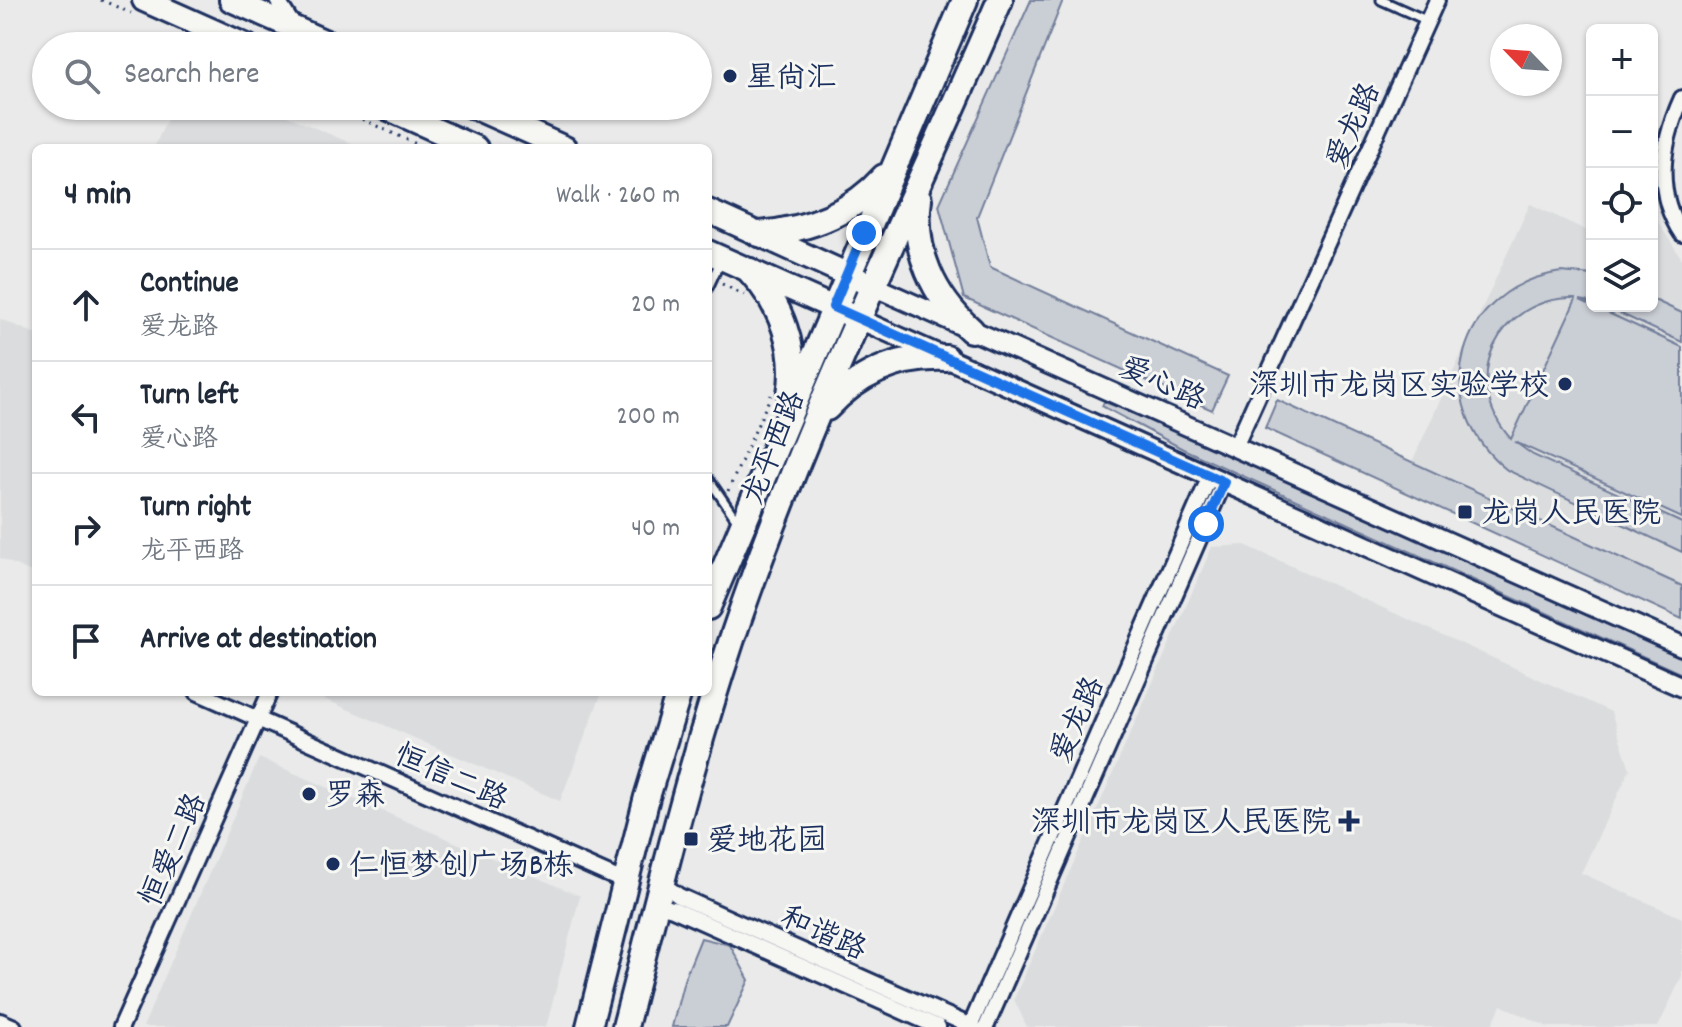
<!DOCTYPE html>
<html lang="en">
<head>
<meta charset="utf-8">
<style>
  body { margin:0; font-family:Dekko,"LXGW WenKai TC",sans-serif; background:#f6f6f7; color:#1f2937 }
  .controls { position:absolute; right:24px; top:24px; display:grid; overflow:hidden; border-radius:12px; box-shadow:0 2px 6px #0004 }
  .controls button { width:72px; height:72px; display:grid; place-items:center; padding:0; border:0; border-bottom:2px solid #e0e1e3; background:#fff; color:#1f2937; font:40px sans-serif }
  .compass { position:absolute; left:1490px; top:24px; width:72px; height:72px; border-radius:50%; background:#fff; box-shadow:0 2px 6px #0004; rotate:295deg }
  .stop { position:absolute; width:24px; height:24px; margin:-18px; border:6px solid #1a73e8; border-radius:50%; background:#fff }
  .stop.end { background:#1a73e8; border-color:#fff; box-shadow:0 2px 8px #0008 }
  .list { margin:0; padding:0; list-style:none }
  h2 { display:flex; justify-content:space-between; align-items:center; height:104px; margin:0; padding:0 32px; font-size:34px }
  h2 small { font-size:26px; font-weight:400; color:#747a83 }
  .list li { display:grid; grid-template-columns:52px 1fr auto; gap:24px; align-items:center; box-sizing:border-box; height:112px; padding:0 32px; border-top:2px solid #e0e1e3 }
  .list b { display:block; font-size:30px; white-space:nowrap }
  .list p { margin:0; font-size:26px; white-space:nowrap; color:#747a83 }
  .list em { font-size:26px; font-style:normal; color:#747a83 }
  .icon { flex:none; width:44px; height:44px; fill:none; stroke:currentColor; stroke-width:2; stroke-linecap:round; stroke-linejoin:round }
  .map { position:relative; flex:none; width:1682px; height:1027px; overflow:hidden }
  .search { position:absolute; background:#fff; box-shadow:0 2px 6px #0004; left:32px; top:32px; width:680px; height:88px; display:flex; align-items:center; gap:20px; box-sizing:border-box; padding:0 28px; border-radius:44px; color:#747a83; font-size:30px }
  .panel { position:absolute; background:#fff; box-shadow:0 2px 6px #0004; left:32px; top:144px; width:680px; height:552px; border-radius:12px }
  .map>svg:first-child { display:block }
  .built { fill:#dadcde }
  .green { fill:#caced5; stroke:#727e9a; stroke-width:2; fill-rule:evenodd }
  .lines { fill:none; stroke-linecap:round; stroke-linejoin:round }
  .service-casing { stroke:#1b2f5e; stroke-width:13 }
  .minor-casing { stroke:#1b2f5e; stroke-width:20 }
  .tertiary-casing { stroke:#1b2f5e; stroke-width:24 }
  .secondary-casing { stroke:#1b2f5e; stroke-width:28 }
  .primary-casing { stroke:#1b2f5e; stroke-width:30 }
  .path { stroke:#1b2f5e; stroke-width:3; stroke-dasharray:2 6; stroke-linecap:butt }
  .service { stroke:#f6f6f2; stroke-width:7 }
  .minor { stroke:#f6f6f2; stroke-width:14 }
  .tertiary { stroke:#f6f6f2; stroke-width:18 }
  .secondary { stroke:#f6f6f2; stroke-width:22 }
  .primary { stroke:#f6f6f2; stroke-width:24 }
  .route { stroke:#1a73e8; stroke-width:10 }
  .poi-dot { fill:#1b2f5e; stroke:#f6f6f2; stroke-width:3 }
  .labels { text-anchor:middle; stroke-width:6; stroke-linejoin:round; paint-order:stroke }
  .poi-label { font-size:30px; fill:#1b2f5e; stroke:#f6f6f2; text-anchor:start }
  .street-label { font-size:30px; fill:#1b2f5e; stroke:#f6f6f2 }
</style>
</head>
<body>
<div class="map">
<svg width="1682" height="1027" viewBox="0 0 1682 1027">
  <rect width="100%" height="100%" fill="#e9eae9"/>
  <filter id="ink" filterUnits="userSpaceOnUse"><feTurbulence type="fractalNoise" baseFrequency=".0125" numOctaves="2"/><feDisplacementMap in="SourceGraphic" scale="16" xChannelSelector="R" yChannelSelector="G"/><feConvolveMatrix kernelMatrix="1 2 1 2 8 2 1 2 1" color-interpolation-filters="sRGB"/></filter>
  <g filter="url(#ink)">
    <path class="built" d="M173 106H264L362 148H154Z
      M1530 204 1592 233V306H1652V213L1682 259V586L1412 462Z
      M0 319 36 334V574L0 558Z
      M1245 545 1611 712 1630 769 1581 873 1682 918V976L1658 1027H1548L1501 1005 1491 1027H1027L1014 999 1212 547Z
      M308 692H602L560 801Z
      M259 758 580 896 546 1027H143Z"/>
    <path class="green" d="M1031 0H1063L977 217 990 267 1228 376 1212 410 964 298 939 205Z
      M1561 272 1592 275V302L1580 300 1682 347V518L1515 442 1533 455 1682 523V552L1507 470C1425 404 1457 287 1561 272ZM1575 298 1576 299 1511 439C1458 380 1497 297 1575 298Z
      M1652 299 1682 313V342L1604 306H1652Z
      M1277 400 1682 586V619L1265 428Z
      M1104 402 1190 434 1682 657V674L1183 449 1102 406Z
      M701 938 730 945 749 980 727 1027H672L684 980Z"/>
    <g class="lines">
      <g class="service-casing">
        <path id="service" d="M1381 0 1428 21
          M708 288 721 260
          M708 478 738 522"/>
      </g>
      <g class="minor-casing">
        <path id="minor" d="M277 0 293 25
          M1682 98C1662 142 1653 191 1682 234
          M1235 447 1437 0
          M197 692 625 882
          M664 876 668 888 679 896 973 1027
          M654 913 665 907 673 909 938 1027
          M0 1021 14 1027
          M121 1027 270 692
          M970 1027 1210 476
          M986 1027 1224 482"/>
      </g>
      <g class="tertiary-casing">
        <path id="tertiary" d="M875 287 1682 646
          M861 320 1682 687"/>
      </g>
      <g class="secondary-casing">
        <path id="secondary" d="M144 0 247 46
          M231 0 335 46
          M382 106 476 148
          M471 106 565 148
          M708 211 875 287
          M708 252 861 320"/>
      </g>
      <g class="primary-casing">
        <path id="primary" d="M919 199C912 250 933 296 971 330
          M759 234C807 230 851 214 884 177
          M750 271C781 304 798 349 790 394
          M827 408C859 373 899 356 946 358
          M708 607 965 0
          M589 1027 647 797 679 692
          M625 1027C658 898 689 768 731 642 804 423 909 211 1000 0"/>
      </g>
      <path class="path" d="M101 0 131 13
        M333 106 425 148
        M722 284 744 295
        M728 491 771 395"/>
      <use href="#service" class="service"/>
      <use href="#minor" class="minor"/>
      <use href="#tertiary" class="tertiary"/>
      <use href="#secondary" class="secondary"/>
      <use href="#primary" class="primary"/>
    </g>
  </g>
  <g class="lines" filter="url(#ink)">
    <path class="route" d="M864 233 833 307 1224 482 1206 524"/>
  </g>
  <g class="poi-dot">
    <circle cx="730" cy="76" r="8"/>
    <circle cx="1565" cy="384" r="8"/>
    <rect x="1457" y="504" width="16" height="16" rx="4"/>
    <circle cx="309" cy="794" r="8"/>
    <path d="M1345 809h8v8h8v8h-8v8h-8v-8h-8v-8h8z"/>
    <rect x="683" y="831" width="16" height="16" rx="4"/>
    <circle cx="333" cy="864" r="8"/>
  </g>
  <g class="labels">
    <g class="poi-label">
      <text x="746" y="86">星尚汇</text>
      <text x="1549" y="394" text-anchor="end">深圳市龙岗区实验学校</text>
      <text x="1481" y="522">龙岗人民医院</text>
      <text x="325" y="804">罗森</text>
      <text x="1331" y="831" text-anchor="end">深圳市龙岗区人民医院</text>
      <text x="707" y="849">爱地花园</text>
      <text x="349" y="874">仁恒梦创广场B栋</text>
    </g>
    <g class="street-label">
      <text transform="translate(1352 125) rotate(-66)" y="10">爱龙路</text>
      <text transform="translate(1163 382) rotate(24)" y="10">爱心路</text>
      <text transform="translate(772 447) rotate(-68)" y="10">龙平西路</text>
      <text transform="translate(1076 719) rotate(-66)" y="10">爱龙路</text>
      <text transform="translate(452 776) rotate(24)" y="10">恒信二路</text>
      <text transform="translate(172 849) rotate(-66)" y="10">恒爱二路</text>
      <text transform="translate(824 932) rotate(24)" y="10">和谐路</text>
    </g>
  </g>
</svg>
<div class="controls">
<button>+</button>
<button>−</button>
<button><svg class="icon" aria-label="locate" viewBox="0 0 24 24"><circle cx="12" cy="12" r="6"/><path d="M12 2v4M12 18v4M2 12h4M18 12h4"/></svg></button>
<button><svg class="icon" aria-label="layers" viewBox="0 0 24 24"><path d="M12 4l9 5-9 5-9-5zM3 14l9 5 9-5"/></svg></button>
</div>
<svg class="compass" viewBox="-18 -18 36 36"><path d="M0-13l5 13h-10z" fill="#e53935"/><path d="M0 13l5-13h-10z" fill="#747a83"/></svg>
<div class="stop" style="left:1206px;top:524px"></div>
<div class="stop end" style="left:864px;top:233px"></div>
<div class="search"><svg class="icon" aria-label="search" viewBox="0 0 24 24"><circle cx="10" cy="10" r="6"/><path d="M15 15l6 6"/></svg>Search here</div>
<section class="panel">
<h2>4 min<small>Walk · 260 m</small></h2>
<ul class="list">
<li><svg class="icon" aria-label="ahead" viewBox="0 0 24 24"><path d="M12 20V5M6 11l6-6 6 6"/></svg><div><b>Continue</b><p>爱龙路</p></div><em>20 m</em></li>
<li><svg class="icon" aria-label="left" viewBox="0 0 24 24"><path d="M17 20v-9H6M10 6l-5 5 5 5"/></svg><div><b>Turn left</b><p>爱心路</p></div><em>200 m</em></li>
<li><svg class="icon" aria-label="right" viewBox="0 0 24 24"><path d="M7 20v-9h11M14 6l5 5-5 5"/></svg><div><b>Turn right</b><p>龙平西路</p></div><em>40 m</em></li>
<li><svg class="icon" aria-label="arrive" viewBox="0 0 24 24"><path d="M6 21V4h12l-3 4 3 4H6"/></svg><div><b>Arrive at destination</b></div></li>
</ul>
</section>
</div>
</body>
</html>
